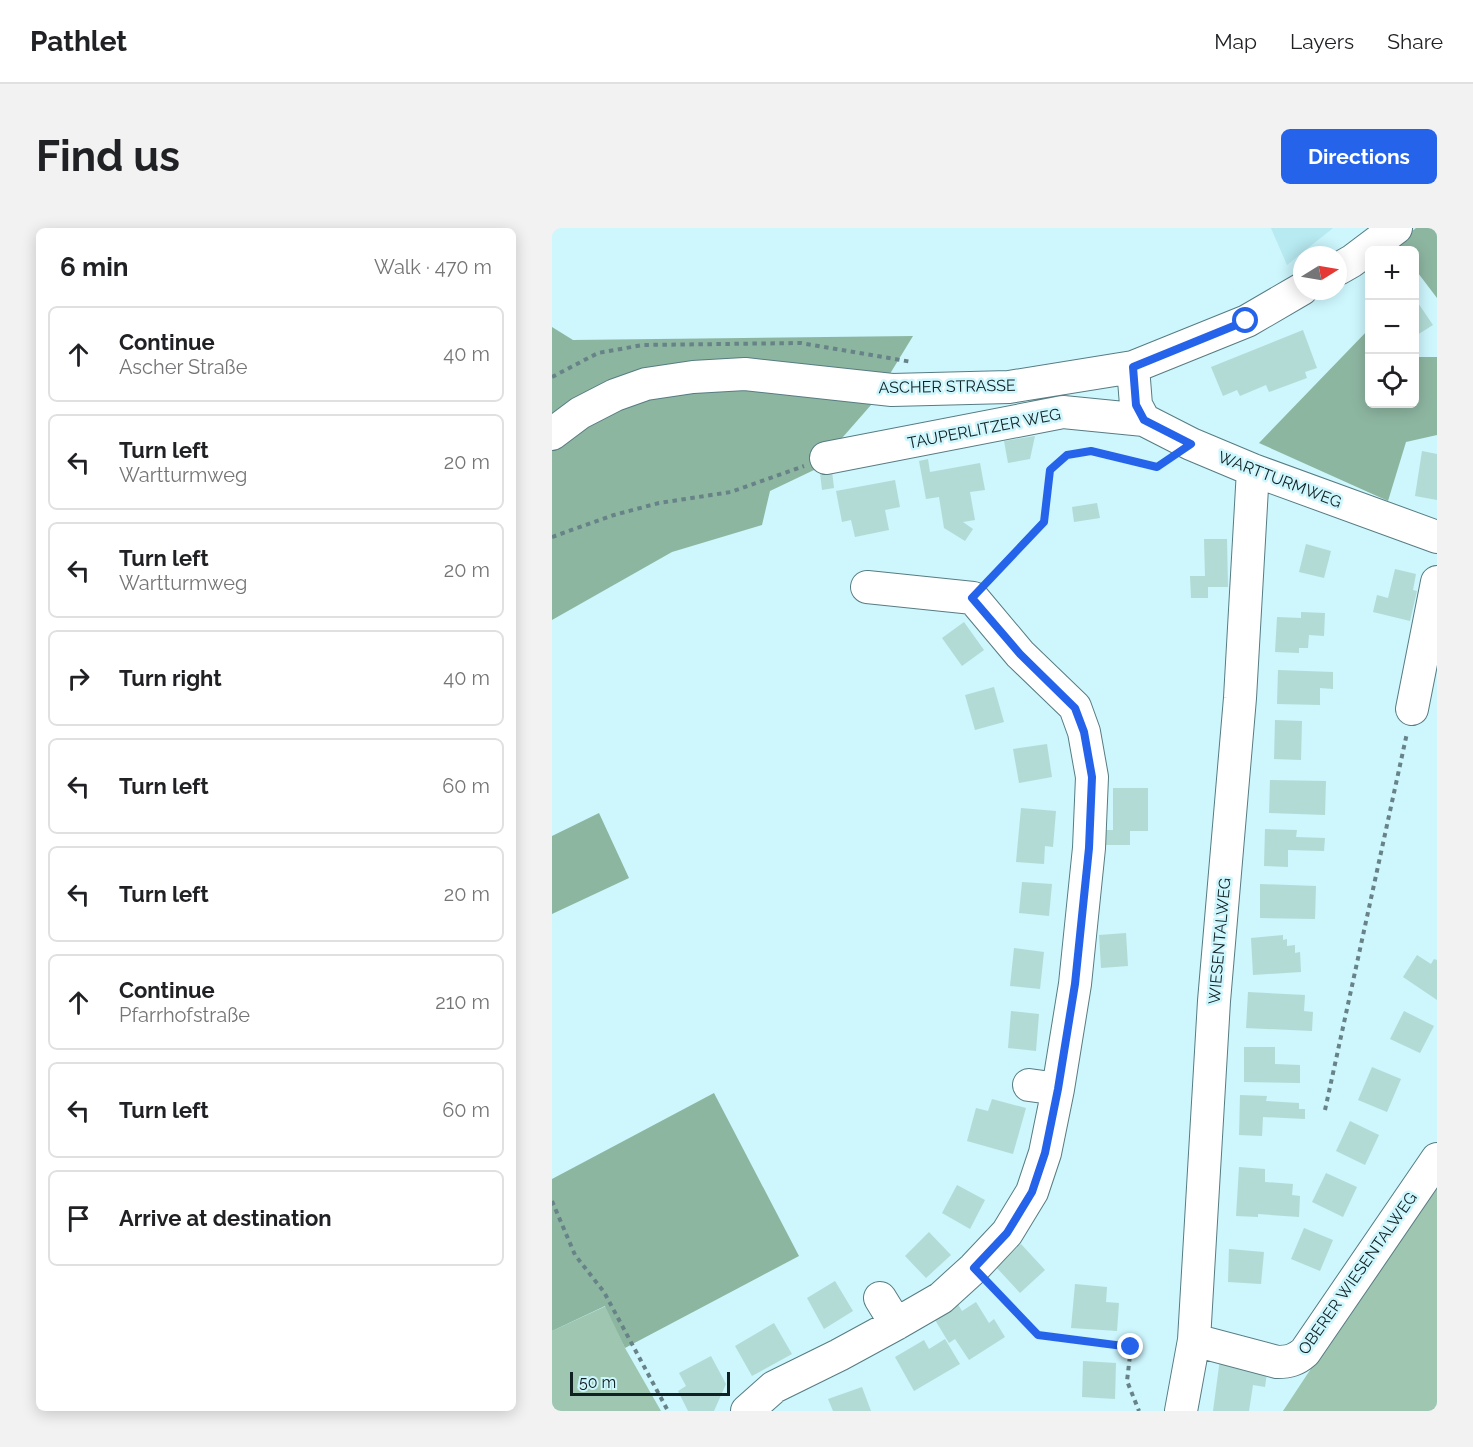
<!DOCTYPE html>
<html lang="en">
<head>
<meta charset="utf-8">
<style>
  body { margin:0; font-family:Raleway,sans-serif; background:#f2f2f2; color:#202124 }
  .controls { position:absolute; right:18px; top:18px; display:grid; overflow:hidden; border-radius:9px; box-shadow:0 3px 15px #0003 }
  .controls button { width:54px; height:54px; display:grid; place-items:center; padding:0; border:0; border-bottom:2px solid #e0e0e0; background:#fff; color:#202124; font:30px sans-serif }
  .compass { position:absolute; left:741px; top:18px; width:54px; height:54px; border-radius:50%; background:#fff; box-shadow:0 3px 15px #0003; rotate:79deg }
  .scale { position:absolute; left:18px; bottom:15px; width:160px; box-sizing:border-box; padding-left:6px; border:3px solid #102023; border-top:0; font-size:16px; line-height:21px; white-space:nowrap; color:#102023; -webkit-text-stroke:4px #cdf6fd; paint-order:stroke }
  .stop { position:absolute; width:18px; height:18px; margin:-14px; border:4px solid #2563eb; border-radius:50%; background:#fff }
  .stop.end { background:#2563eb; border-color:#fff; box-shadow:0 2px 6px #0008 }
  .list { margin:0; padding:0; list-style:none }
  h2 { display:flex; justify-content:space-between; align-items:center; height:78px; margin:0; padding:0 24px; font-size:26px }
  h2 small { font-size:20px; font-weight:400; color:#757577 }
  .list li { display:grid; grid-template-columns:39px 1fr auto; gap:18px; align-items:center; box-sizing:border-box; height:96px; margin:0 12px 12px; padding:0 12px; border:2px solid #e0e0e0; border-radius:9px }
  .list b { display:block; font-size:22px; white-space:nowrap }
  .list p { margin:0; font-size:20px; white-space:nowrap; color:#757577 }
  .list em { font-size:20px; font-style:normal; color:#757577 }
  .icon { flex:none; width:33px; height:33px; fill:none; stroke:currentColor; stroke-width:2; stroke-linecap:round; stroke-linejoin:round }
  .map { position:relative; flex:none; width:885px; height:1183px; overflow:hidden; border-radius:9px }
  header { display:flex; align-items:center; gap:36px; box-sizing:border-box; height:84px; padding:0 30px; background:#fff; border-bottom:2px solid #e0e0e0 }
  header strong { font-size:28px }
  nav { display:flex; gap:33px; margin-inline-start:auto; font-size:21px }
  .intro { display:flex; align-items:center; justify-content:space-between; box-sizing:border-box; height:144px; padding:0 36px }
  h1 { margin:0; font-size:42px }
  .button { padding:15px 27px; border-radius:9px; background:#2563eb; color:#fff; font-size:21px; font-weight:700 }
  main { display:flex; gap:36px; padding:0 36px }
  aside { flex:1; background:#fff; border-radius:9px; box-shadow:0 3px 15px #0003 }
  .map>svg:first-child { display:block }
  .built { fill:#b7eaf1 }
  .green { fill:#9ec6b1 }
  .forest { fill:#8db6a1 }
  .building { fill:#b2dbd5 }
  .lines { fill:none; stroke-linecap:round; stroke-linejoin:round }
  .minor-casing { stroke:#567c82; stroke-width:34 }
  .path { stroke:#678388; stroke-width:4; stroke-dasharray:4.5 4.5; stroke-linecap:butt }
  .minor { stroke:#fff; stroke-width:32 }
  .route { stroke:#2563eb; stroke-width:8 }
  .labels { text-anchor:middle; stroke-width:5; stroke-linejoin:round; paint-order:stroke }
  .street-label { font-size:16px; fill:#102023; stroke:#cdf6fd }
</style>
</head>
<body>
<header>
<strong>Pathlet</strong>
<nav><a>Map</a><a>Layers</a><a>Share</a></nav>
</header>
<div class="intro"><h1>Find us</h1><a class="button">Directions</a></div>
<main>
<aside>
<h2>6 min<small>Walk · 470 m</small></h2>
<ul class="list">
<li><svg class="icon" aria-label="ahead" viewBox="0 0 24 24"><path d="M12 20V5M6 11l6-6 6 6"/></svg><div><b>Continue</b><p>Ascher Straße</p></div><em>40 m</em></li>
<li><svg class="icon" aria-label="left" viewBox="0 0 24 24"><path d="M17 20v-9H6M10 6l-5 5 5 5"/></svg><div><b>Turn left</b><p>Wartturmweg</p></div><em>20 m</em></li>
<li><svg class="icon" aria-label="left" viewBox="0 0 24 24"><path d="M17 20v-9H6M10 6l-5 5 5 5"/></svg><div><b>Turn left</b><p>Wartturmweg</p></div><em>20 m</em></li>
<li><svg class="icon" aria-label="right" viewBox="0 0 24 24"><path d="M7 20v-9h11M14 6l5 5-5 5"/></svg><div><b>Turn right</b></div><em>40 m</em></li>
<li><svg class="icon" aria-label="left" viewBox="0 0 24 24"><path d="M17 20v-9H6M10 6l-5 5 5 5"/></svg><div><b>Turn left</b></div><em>60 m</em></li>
<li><svg class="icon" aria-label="left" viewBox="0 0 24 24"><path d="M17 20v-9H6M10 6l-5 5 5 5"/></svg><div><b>Turn left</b></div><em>20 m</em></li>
<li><svg class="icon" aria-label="ahead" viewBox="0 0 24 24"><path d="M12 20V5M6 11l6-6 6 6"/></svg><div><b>Continue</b><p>Pfarrhofstraße</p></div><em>210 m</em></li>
<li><svg class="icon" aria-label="left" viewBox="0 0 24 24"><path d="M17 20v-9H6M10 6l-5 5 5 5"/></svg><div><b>Turn left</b></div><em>60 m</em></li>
<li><svg class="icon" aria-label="arrive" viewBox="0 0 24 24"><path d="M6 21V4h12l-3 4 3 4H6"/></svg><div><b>Arrive at destination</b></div></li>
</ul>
</aside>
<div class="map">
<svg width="885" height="1183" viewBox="0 0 885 1183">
  <rect width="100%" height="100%" fill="#cdf6fd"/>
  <path class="built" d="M719 0H781L735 37Z"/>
  <path class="green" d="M885 950V1183H731Z
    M54 1078 73 1120 109 1183H0V1103Z"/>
  <path class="forest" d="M864 0H885V70L863 41 862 22H848L843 16Z
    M0 99 21 112 361 108 319 177 262 242 218 263 210 297 120 324 0 392Z
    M817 101 818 176H862L863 129H885V207L854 214 836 273 707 215Z
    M47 585 77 650 0 686V608Z
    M162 865 247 1028 73 1120 53 1078 0 1103V951Z"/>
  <path class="building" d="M862 69 881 97 862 109Z
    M751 102 765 140 753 144 755 150 717 164 714 157 688 168 685 162 671 168 659 139Z
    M483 208 478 231 456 235 452 213Z
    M870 223 885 226V272L863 268Z
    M376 231 378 244 428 235 433 262 418 264 423 292 411 294 421 301 413 313 392 300 387 269 374 271 367 233Z
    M280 243 282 260 270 262 268 245Z
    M343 252 348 279 333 282 337 302 303 309 299 292 290 294 284 263Z
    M545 275 548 290 522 294 520 279Z
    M652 311H675L676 359H656V370H639L638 348H653Z
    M754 316 779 323 772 350 747 344Z
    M843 341 864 346 861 362 865 363 858 393 821 384 825 367 836 370Z
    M749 384 773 385 772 408 757 407 756 420H747V425L723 424 725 389 749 390Z
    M412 394 432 422 410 438 390 410Z
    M726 442 781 444V461L768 460V477L725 476Z
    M442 459 452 494 423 502 413 467Z
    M723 492 750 493 749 532 722 531Z
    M495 516 500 549 467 555 461 521Z
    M718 552 774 553 773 587 717 585Z
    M561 560H596V603H578V617H554V602H561Z
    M469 580 504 583 501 619 493 618 492 636 464 634Z
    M713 601 745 602 744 609 773 610 772 623 736 622V639L712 638Z
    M470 654 500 656 497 688 467 685Z
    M708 656 764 658 763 691 708 690Z
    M574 705 576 738 549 740 547 707Z
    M731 707V712L735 711V718L743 717V725L748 724 749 744 701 747 699 710Z
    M462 720 492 724 488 761 458 758Z
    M865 727 879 736 882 731 885 732V772L851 749Z
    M696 764 753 767 752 783 761 784 760 803 694 800Z
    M459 783 487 786 484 823 456 820Z
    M852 783 882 798 868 825 838 811Z
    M692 819H723V836L748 837V855L692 854Z
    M820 839 849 851 835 884 806 872Z
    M688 867 715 868 714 873 747 875V881H753V891L711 889 710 908 687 907Z
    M440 871 474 880 461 926 415 913 424 880 436 883Z
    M798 893 827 907 813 937 784 923Z
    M687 939 713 941V954L741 956 740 967 748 968 747 989 706 986V989L684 988Z
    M774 945 805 959 791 989 760 974Z
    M405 957 433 972 418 1001 390 985Z
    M752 1000 781 1012 768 1043 739 1031Z
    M377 1004 399 1027 374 1050 353 1028Z
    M469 1016 493 1042 468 1065 444 1039Z
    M677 1021 712 1024 709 1056 676 1054Z
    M283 1053 301 1083 272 1101 255 1070Z
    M523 1056 555 1059 554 1074 567 1075 565 1103 519 1100Z
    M404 1073 410 1083 424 1074 437 1095 442 1091 453 1109 417 1132 403 1111 397 1115 380 1087Z
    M222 1095 240 1126 200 1148 183 1118Z
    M393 1111 408 1136 362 1163 343 1129 372 1112 377 1121Z
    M159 1128 174 1156 162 1183H136L126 1163 134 1158 127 1145Z
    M668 1131 716 1138 713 1159 701 1157 697 1183H661Z
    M531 1133 564 1135 563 1171 530 1169Z
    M310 1159 319 1183H281L276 1171Z"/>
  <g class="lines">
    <g class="minor-casing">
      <path id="minor" d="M786 41 800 33 844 0
        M581 139 584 177 592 192 639 216 701 242 885 309
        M0 206 28 185 63 167 94 156 141 149 193 146 340 162 457 159 581 139 695 93 750 61
        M274 230 511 184 592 192
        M860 481 885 354
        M477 857 506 861
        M328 1070 344 1096
        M642 1112 725 1134C737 1134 744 1132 753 1124L885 931
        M195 1183 222 1159 287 1127 344 1096 389 1070 422 1040 455 1005 480 964 493 925 506 861 523 756 537 620 540 549 532 504 523 479 468 426 421 370 315 359
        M629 1183 642 1112 662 773 688 470 701 242"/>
    </g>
    <path class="path" d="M0 149 46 125 91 117 249 115 360 134
      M0 309 62 287 107 275 179 264 252 238
      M437 352 492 294 498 242 515 227 539 223 605 239 615 232
      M773 882 855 505
      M0 973 23 1027 52 1064 116 1183
      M440 1058 486 1107 579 1119 575 1153 587 1183"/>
    <use href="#minor" class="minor"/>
  </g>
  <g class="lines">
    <path class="route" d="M579 1119 486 1107 422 1040 455 1005 480 964 493 925 506 861 523 756 537 620 540 549 532 504 523 480 468 426 420 370 492 294 498 242 515 227 539 223 605 239 639 216 592 192 584 177 581 139 694 93"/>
  </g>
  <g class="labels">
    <g class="street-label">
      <text transform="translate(395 158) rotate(-1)" y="6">ASCHER STRASSE</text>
      <text transform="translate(432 200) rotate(-11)" y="6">TAUPERLITZER WEG</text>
      <text transform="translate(728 251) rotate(21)" y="6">WARTTURMWEG</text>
      <text transform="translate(667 713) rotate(-85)" y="6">WIESENTALWEG</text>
      <text transform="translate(805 1045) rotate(-55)" y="6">OBERER WIESENTALWEG</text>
    </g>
  </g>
</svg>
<div class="controls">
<button>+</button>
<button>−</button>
<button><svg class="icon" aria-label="locate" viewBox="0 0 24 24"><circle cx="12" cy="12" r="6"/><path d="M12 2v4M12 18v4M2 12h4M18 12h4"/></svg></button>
</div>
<svg class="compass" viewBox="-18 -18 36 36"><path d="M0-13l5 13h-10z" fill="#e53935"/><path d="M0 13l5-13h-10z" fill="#757577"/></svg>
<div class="scale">50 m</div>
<div class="stop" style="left:694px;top:93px"></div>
<div class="stop end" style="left:579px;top:1119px"></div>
</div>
</main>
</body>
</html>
